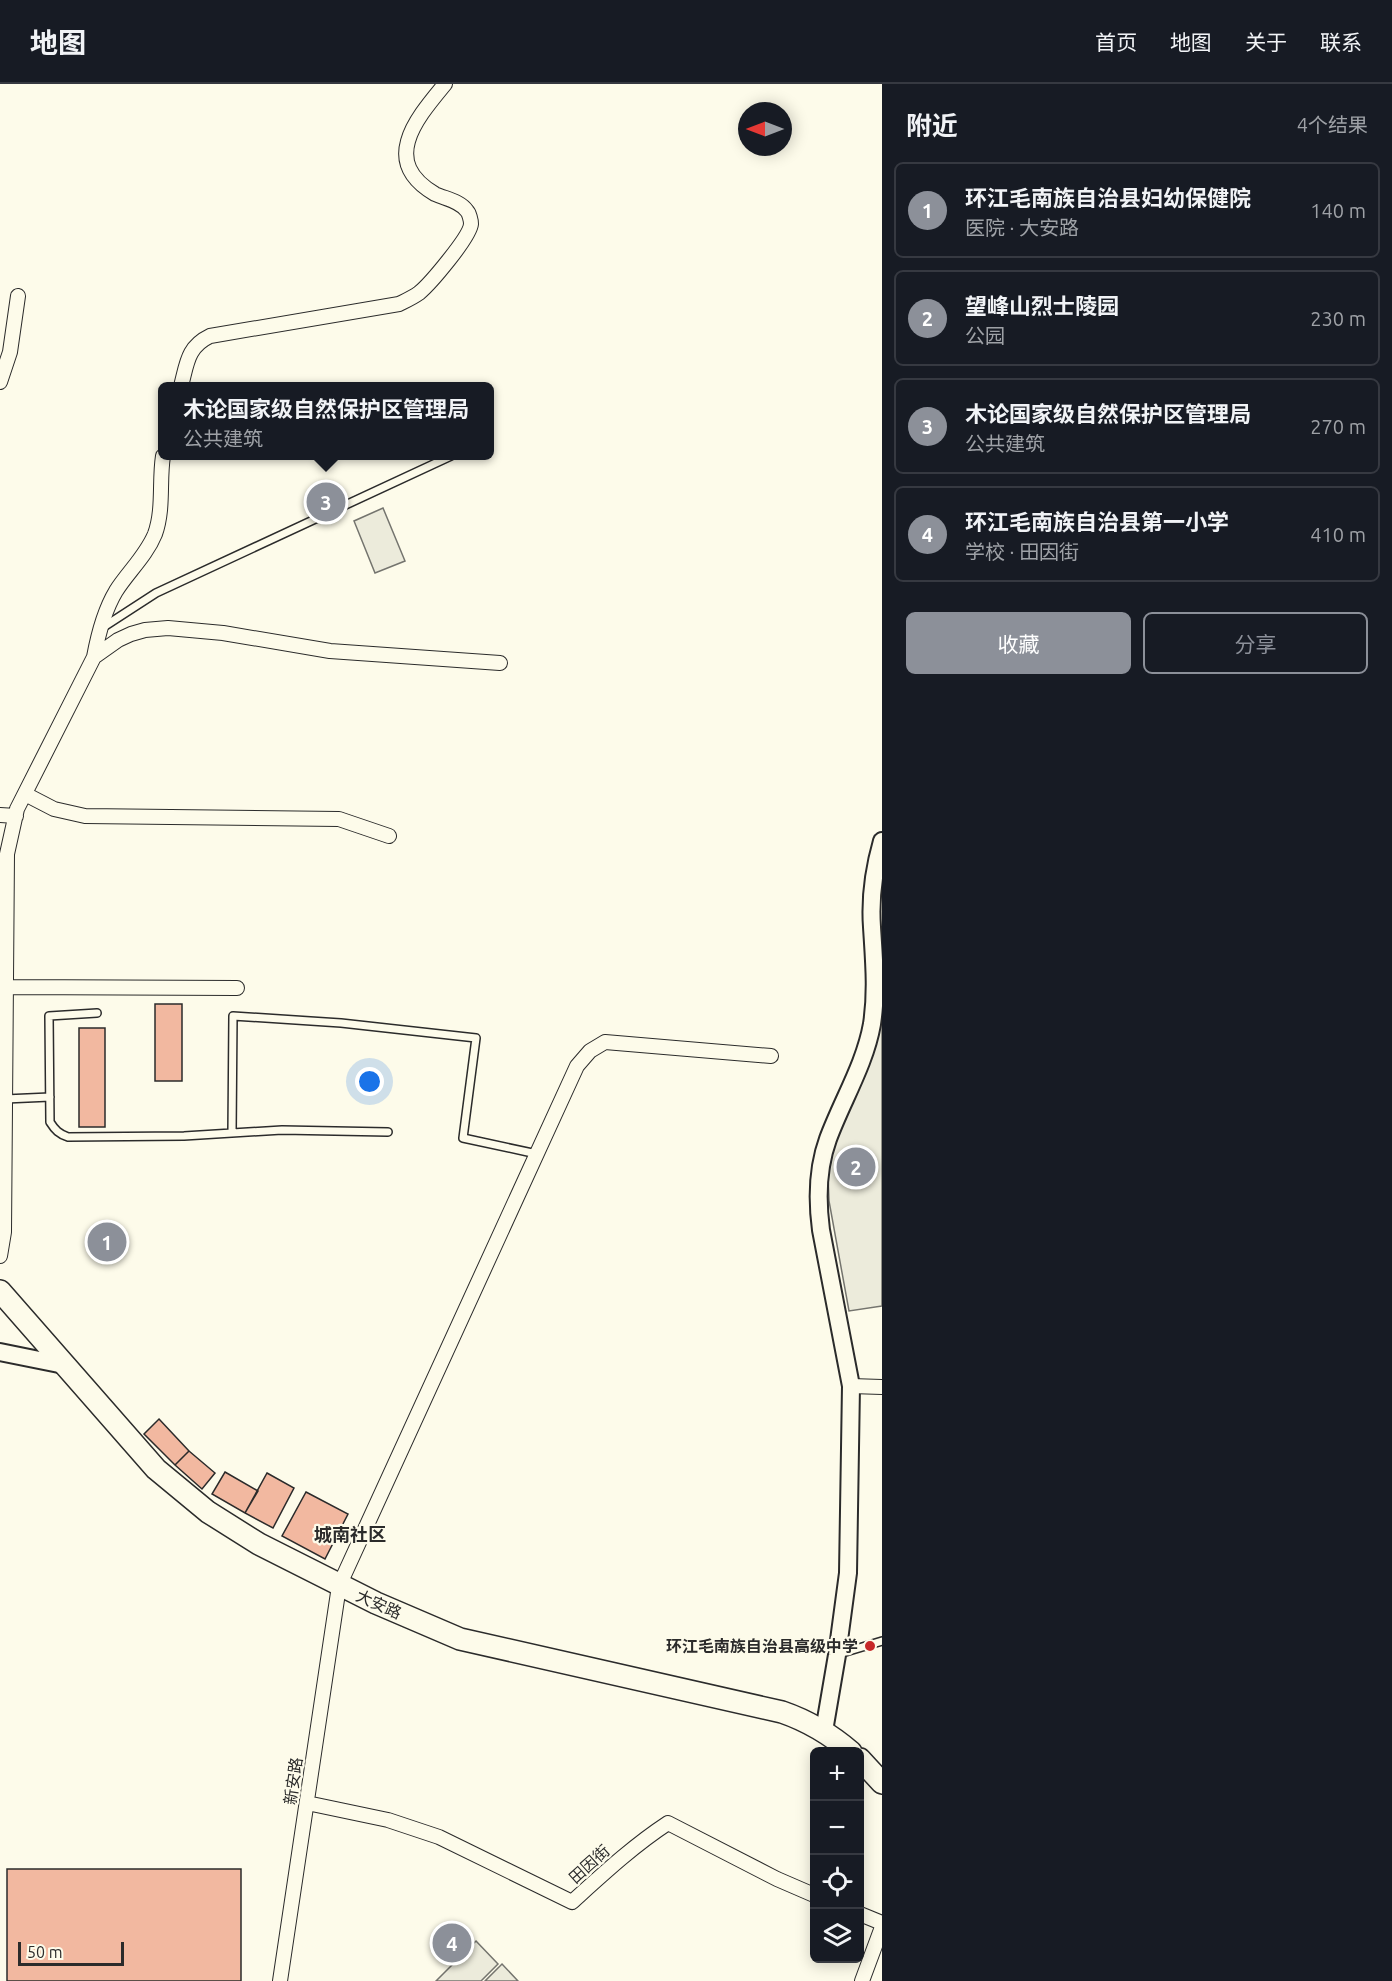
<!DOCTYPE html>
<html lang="zh">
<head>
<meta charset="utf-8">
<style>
  body { margin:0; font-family:Ubuntu,"Noto Sans SC",sans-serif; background:#20242c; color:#f1f3f6 }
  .controls { position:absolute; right:18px; bottom:18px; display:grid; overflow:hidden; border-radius:9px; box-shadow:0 3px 15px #0003 }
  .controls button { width:54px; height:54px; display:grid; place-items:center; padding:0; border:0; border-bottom:2px solid #363941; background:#171b24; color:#f1f3f6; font:30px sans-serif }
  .compass { position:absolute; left:738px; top:18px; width:54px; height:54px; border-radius:50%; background:#171b24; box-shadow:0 3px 15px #0003; rotate:270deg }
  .scale { position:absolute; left:18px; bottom:15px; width:106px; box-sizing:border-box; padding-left:6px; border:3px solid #2b2b2b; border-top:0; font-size:16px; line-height:21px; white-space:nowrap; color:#2b2b2b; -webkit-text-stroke:4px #fdfbea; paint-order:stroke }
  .you { position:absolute; left:370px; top:998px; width:21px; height:21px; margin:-15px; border:4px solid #fff; border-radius:50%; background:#1a73e8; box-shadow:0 0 0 9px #1a73e833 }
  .badge { display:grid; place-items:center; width:39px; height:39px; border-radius:50%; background:#8c9099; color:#fff; font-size:20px; font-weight:700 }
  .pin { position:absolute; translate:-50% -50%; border:3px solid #fff; box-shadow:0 2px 6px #0006 }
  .popup { position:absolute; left:158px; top:298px; width:336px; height:78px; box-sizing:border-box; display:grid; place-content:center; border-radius:9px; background:#171b24; filter:drop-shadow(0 2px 4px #0005); font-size:20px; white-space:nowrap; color:#9ea1a6 }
  .popup b { font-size:22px; color:#f1f3f6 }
  .popup::after { content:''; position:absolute; left:50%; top:100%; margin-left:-12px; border:12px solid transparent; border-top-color:#171b24 }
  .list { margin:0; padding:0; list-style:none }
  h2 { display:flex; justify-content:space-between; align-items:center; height:78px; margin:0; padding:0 24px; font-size:26px }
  h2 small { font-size:20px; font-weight:400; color:#9ea1a6 }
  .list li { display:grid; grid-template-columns:39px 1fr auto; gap:18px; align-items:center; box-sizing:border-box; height:96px; margin:0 12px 12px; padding:0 12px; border:2px solid #363941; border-radius:9px }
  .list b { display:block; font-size:22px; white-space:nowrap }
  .list p { margin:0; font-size:20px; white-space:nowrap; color:#9ea1a6 }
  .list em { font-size:20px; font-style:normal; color:#9ea1a6 }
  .actions { display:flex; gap:12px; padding:18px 24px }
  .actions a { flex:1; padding:14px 0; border:2px solid #8c9099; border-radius:9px; text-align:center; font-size:21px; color:#8c9099 }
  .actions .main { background:#8c9099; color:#fff }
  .icon { flex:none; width:33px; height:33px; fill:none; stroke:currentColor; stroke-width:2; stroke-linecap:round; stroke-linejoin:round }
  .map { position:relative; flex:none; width:882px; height:1897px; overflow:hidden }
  header { display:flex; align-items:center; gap:36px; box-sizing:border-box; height:84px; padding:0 30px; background:#171b24; border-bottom:2px solid #363941 }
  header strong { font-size:28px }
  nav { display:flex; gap:33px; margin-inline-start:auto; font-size:21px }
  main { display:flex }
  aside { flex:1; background:#171b24 }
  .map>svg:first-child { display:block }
  .green { fill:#ecebdb; stroke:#74746e; stroke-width:1.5 }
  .building { fill:#f2b8a0; stroke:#2b2b2b; stroke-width:1.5 }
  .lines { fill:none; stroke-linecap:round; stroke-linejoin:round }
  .service-casing { stroke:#2b2b2b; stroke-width:10 }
  .minor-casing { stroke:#2b2b2b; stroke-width:16 }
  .tertiary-casing { stroke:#2b2b2b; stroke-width:20 }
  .primary-casing { stroke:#2b2b2b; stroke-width:24 }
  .service { stroke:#fdfbea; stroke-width:7 }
  .minor { stroke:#fdfbea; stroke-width:14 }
  .tertiary { stroke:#fdfbea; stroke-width:16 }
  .primary { stroke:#fdfbea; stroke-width:21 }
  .poi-dot { fill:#c62828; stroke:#fdfbea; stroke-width:2 }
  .labels { text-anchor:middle; stroke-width:4.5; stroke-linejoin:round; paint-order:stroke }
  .street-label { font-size:16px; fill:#2b2b2b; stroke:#fdfbea }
  .poi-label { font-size:16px; font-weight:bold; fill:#2b2b2b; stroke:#fdfbea; text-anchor:end }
  .neighbourhood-label { font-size:18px; font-weight:bold; fill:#2b2b2b; stroke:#fdfbea }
</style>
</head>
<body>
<header>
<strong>地图</strong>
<nav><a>首页</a><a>地图</a><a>关于</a><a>联系</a></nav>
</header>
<main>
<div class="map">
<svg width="882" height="1897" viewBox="0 0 882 1897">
  <rect width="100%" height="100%" fill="#fdfbea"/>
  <path class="green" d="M383 424 405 477 375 489 354 437Z
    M882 933V1222L849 1227 829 1117 828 1092 833 1066Z
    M476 1857 498 1880 481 1897H436Z
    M502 1880 518 1897H485Z"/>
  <path class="building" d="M155 920H182V997H155Z
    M79 944H105V1043H79Z
    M159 1335 189 1367 175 1381 144 1350Z
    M189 1367 215 1389 202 1405 175 1381Z
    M225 1388 258 1407 245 1429 212 1410Z
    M267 1389 294 1404 273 1444 245 1429Z
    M306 1408 348 1430 325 1475 282 1452Z
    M7 1785H241V1897H7Z"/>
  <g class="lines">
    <g class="service-casing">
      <path id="service" d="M102 544 156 509 451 372
        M97 929 49 932 50 1038C55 1046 59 1050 68 1053L184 1052 282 1046 388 1048
        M5 1015 50 1013
        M232 1049 233 932 341 939 476 954 463 1054 537 1070
        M839 1570 882 1557"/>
    </g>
    <g class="minor-casing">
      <path id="minor" d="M0 298 10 268 18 212
        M181 302C187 280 187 263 210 252L399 220C405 217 412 214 419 209 430 200 470 153 471 140 471 136 469 129 467 127 460 117 446 115 435 110 379 77 417 34 445 0
        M94 573 118 556 131 550 145 546 168 544 223 549 330 567 500 579
        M25 710 54 725 85 732 339 735 389 752
        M0 731 16 732
        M6 903 237 904
        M0 1172 4 1148 7 770 17 725 94 573C98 551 104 527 116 507 128 488 146 472 155 450 164 425 159 397 163 372
        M851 1302 882 1303
        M307 1719 388 1736 439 1753 572 1818C603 1790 633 1762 668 1739L777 1795 814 1811
        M860 1830 882 1839
        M280 1897 339 1502 577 982 590 967 605 958 771 972
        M862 1897 882 1843"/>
    </g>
    <g class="tertiary-casing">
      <path id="tertiary" d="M0 1268 64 1281
        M824 1647 837 1571 848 1489 851 1302 821 1146C817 1116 817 1085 828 1055 842 1017 865 980 872 940 877 907 874 876 872 843 870 815 874 785 882 757"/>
    </g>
    <g class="primary-casing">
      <path id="primary" d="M0 1207 156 1385 208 1428 259 1460 376 1519 460 1555 782 1628C808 1637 830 1650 851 1668
        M860 1675 882 1699"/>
    </g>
    <use href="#service" class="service"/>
    <use href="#minor" class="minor"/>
    <use href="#tertiary" class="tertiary"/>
    <use href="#primary" class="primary"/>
  </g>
  <circle class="poi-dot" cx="870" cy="1562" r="6"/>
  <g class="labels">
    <g class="street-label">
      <text transform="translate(379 1520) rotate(24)" y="6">大安路</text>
      <text transform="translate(293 1697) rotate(-82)" y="6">新安路</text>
      <text transform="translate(589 1780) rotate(-42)" y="6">田因街</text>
    </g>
    <g class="poi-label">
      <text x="858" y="1568">环江毛南族自治县高级中学</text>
    </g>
    <g class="neighbourhood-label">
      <text x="350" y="1457">城南社区</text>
    </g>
  </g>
</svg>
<div class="controls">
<button>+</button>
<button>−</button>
<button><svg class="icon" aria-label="locate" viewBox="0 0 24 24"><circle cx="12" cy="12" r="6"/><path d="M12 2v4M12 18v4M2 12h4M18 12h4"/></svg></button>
<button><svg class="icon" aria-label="layers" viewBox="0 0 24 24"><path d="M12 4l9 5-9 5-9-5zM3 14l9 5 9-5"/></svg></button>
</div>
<svg class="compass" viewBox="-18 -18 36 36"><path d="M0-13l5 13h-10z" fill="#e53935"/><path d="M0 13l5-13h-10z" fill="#9ea1a6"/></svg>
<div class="scale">50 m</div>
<div class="you"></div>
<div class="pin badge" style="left:107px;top:1158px">1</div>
<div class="pin badge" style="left:856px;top:1083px">2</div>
<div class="pin badge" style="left:326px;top:418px">3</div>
<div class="popup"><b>木论国家级自然保护区管理局</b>公共建筑</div>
<div class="pin badge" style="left:452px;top:1859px">4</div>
</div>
<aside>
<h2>附近<small>4个结果</small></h2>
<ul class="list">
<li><span class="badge">1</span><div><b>环江毛南族自治县妇幼保健院</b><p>医院 · 大安路</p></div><em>140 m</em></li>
<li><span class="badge">2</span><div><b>望峰山烈士陵园</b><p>公园</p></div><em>230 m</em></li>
<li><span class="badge">3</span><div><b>木论国家级自然保护区管理局</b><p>公共建筑</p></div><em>270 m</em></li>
<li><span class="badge">4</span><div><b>环江毛南族自治县第一小学</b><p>学校 · 田因街</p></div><em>410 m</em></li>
</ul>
<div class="actions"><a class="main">收藏</a><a>分享</a></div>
</aside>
</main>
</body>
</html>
